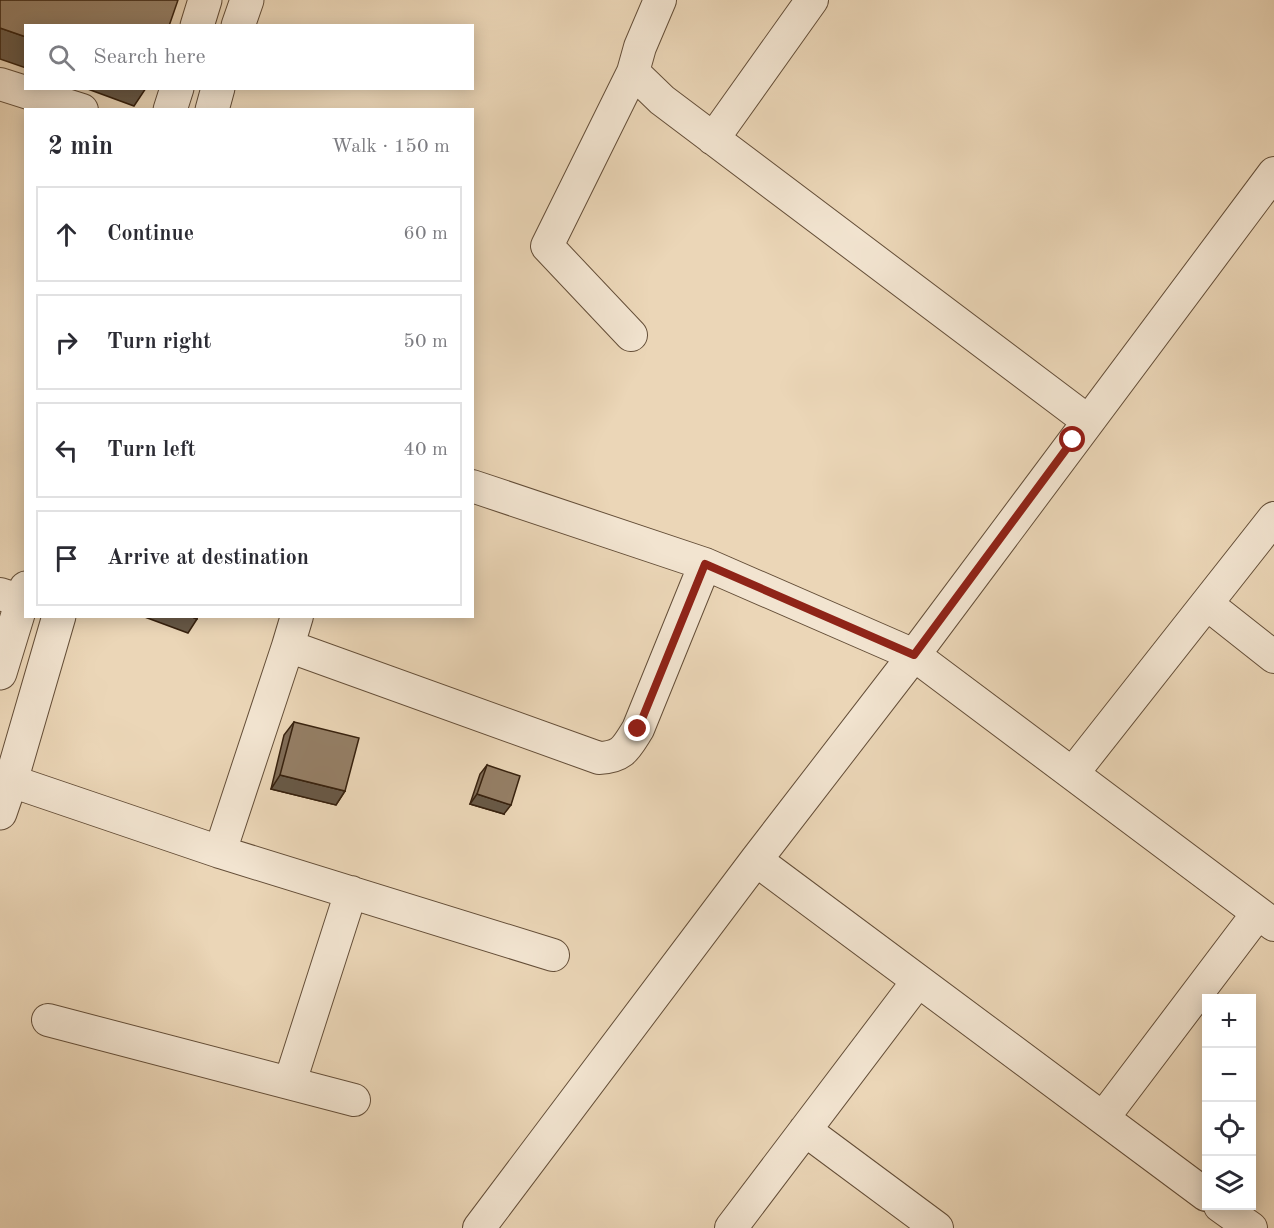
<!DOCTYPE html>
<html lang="en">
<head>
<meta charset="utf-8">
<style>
  body { margin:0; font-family:"Old Standard TT",serif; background:#f7f7f7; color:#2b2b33 }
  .controls { position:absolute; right:18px; bottom:18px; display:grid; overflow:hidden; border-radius:0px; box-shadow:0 3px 15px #0003 }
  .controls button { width:54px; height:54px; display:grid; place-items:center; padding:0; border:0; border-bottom:2px solid #e1e1e2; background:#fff; color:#2b2b33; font:30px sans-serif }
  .stop { position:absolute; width:18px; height:18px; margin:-14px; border:4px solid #8f2418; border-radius:50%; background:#fff }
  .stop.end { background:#8f2418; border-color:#fff; box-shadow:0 2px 6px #0008 }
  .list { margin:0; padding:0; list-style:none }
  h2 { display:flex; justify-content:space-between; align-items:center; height:78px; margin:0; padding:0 24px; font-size:26px }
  h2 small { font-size:20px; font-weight:400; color:#7c7c81 }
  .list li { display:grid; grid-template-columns:39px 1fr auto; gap:18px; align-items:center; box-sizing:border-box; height:96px; margin:0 12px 12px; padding:0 12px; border:2px solid #e1e1e2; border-radius:0px }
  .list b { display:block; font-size:22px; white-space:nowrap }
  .list em { font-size:20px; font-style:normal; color:#7c7c81 }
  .icon { flex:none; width:33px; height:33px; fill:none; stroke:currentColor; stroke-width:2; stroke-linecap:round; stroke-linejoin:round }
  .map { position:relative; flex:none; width:1274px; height:1228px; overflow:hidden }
  .search { position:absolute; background:#fff; box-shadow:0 3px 15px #0003; left:24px; top:24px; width:450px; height:66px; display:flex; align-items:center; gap:15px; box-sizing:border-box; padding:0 21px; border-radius:0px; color:#7c7c81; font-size:22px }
  .panel { position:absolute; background:#fff; box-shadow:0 3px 15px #0003; left:24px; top:108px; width:450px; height:510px; border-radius:0px }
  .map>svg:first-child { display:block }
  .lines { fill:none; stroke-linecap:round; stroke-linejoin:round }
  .minor-casing { stroke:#644e38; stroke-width:34 }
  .tertiary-casing { stroke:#644e38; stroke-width:35 }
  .minor { stroke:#f2e4d0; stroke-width:32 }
  .tertiary { stroke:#f2e4d0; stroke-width:33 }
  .wall { fill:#806d58; stroke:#37210e; stroke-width:1.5 }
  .shaded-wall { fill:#685947; stroke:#37210e; stroke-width:1.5 }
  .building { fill:#957f66; stroke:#37210e; stroke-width:1.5 }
  .route { stroke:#8f2418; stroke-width:8 }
</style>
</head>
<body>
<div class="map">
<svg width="1274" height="1228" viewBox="0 0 1274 1228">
  <rect width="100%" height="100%" fill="#ebd6b7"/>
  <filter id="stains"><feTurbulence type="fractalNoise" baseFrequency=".00333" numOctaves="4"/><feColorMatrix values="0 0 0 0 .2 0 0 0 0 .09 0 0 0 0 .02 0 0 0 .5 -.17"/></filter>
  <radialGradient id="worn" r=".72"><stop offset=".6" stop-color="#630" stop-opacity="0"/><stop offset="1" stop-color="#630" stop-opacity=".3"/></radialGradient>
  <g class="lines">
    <g class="minor-casing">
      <path id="minor" d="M660 0 640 47 633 72 662 100 1088 421
        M0 84 82 110
        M713 139 812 0
        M631 335 547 246 633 72
        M472 486 705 564 914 655 1274 925
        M0 594 22 601
        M1207 604 1274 657
        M297 616 288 646 599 758C623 757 626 748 638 729L705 564
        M1073 773 1274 518
        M11 781 220 852 553 955
        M220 852 288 646
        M756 860 1206 1195
        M48 1020 354 1100
        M290 1082 351 892
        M1103 1118 1258 913
        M805 1130 937 1228
        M1220 1206 1251 1228
        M479 1228 756 860 914 655 1274 173
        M731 1228 918 981"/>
    </g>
    <g class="tertiary-casing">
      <path id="tertiary" d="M197 26 205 0
        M238 26 247 0
        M170 110 177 88
        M212 110 218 88
        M0 673 26 588
        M0 813 11 781 59 616"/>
    </g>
    <use href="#minor" class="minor"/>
    <use href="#tertiary" class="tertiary"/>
  </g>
  <path class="wall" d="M294 722 345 791 336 805 271 789 284 735Z
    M487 765 504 814 470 804 480 774Z"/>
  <path class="shaded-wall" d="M0 28 26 37V68L0 59Z
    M85 88H146L134 106Z
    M142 616H190L197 619 188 633Z
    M280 775 345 791 336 805 271 789Z
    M477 794 511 805 504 814 470 804Z"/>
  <path class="building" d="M0 0H178L169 26H26V37L0 28Z
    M190 616H198L197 619Z
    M294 722 359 738 345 791 280 775Z
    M487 765 520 776 511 805 477 794Z"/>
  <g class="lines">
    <path class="route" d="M638 729 705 564 914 655 1073 440"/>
  </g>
  <rect width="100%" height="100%" filter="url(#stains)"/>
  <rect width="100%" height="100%" fill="url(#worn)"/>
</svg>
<div class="controls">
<button>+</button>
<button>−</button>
<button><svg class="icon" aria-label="locate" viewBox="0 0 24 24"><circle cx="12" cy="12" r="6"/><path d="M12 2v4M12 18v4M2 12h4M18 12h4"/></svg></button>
<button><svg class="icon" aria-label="layers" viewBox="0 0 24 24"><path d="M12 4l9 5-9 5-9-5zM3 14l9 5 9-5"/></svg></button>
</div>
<div class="stop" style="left:1073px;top:440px"></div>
<div class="stop end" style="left:638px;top:729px"></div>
<div class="search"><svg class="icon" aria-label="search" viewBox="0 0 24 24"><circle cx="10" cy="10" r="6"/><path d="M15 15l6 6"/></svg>Search here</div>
<section class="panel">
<h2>2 min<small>Walk · 150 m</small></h2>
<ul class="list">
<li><svg class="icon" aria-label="ahead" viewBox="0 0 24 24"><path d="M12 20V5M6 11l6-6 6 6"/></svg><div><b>Continue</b></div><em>60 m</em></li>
<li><svg class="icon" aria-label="right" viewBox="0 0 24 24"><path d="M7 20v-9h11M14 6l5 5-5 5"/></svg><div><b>Turn right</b></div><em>50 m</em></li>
<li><svg class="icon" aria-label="left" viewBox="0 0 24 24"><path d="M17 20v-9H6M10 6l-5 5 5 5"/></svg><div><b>Turn left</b></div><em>40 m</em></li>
<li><svg class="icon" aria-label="arrive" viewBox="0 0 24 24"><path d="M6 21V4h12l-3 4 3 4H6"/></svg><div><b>Arrive at destination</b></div></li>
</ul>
</section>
</div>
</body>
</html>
